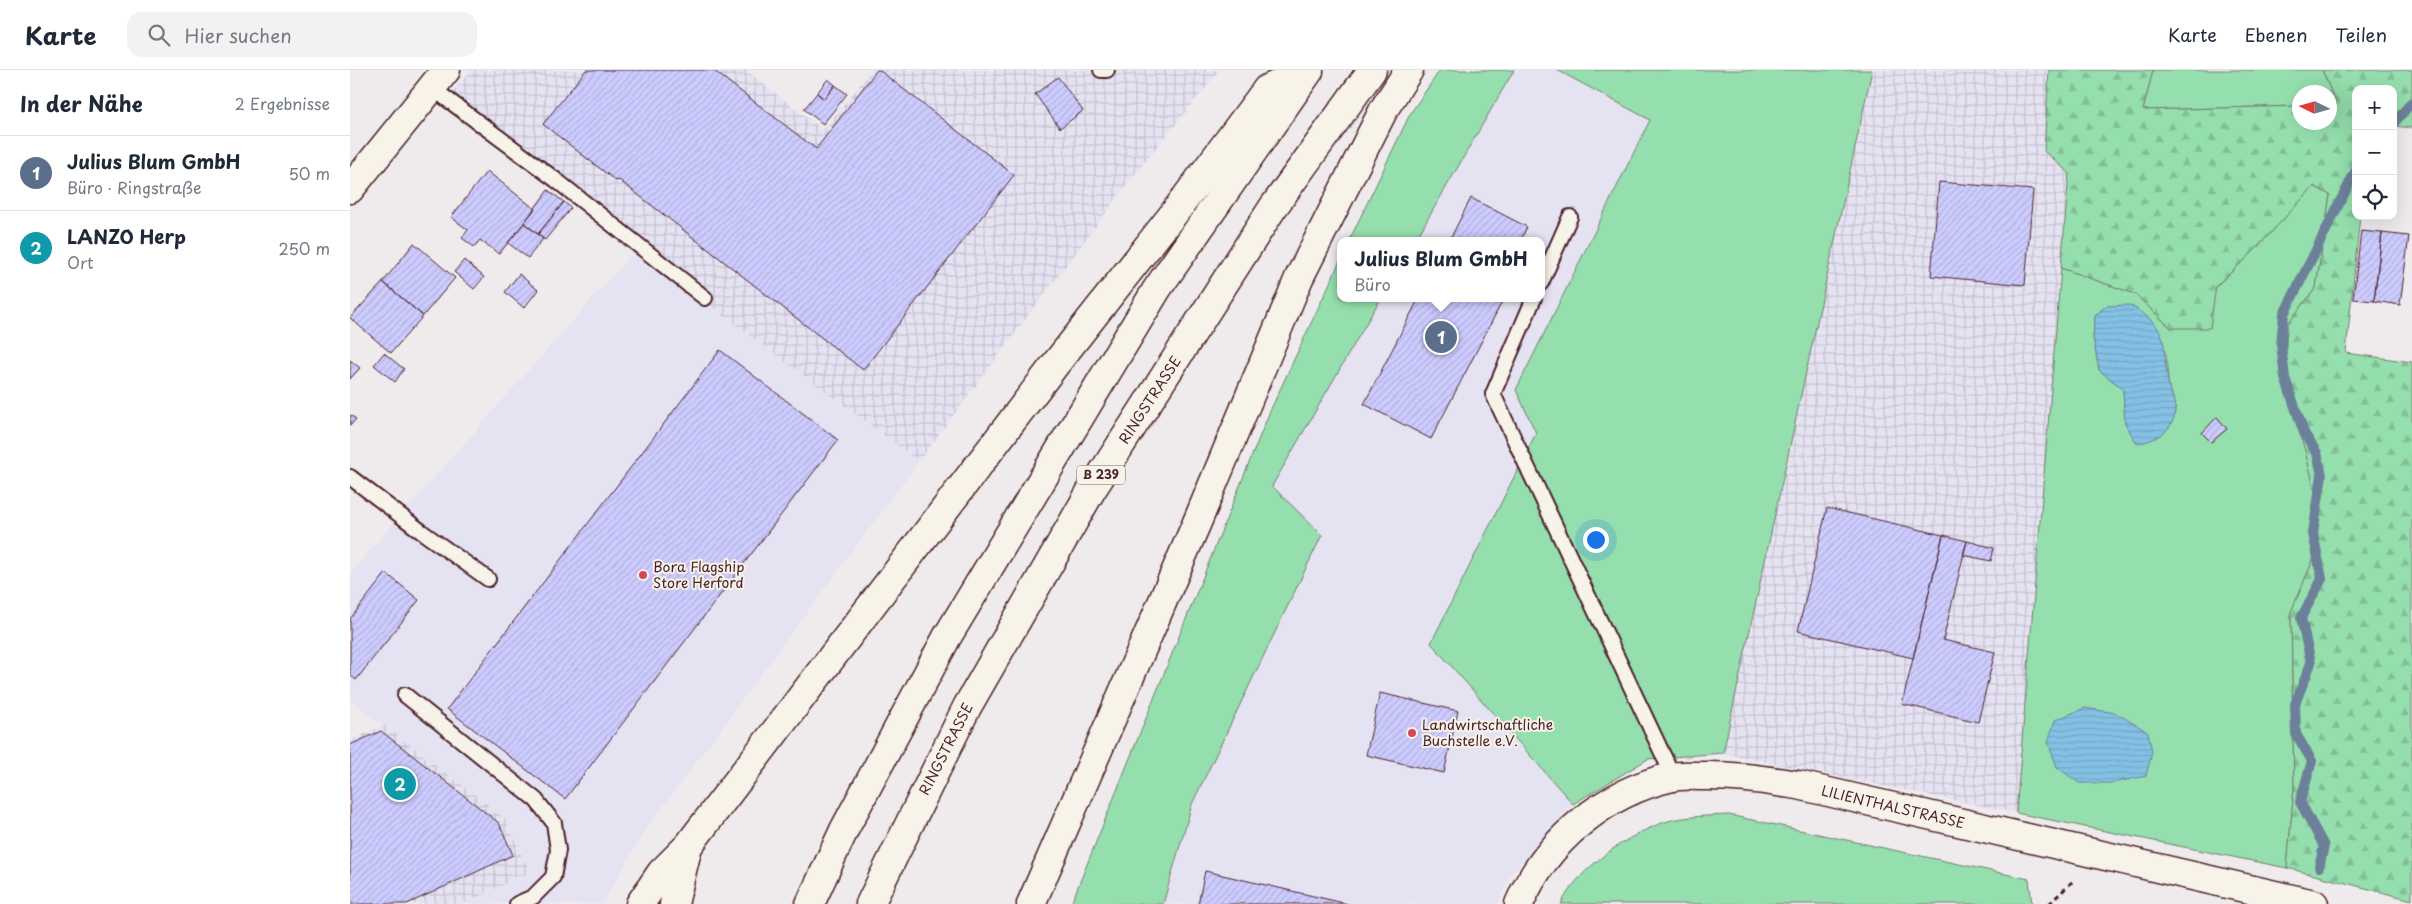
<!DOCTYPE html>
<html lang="de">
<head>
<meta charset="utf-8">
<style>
  body { margin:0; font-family:"Playpen Sans",sans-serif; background:#f2f2f3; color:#1f2937 }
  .controls { position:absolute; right:15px; top:15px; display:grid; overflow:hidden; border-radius:10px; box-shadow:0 5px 20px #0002 }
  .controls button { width:45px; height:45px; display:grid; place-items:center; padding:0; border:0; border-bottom:1px solid #e0e1e3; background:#fff; color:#1f2937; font:25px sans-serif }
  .compass { position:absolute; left:1942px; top:15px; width:45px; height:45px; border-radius:50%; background:#fff; box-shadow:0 5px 20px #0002; rotate:275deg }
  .you { position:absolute; left:1245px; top:469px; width:18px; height:18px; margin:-12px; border:4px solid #fff; border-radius:50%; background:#1a73e8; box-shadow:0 0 0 8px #1a73e833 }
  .badge { display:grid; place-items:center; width:32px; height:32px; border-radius:50%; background:#111827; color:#fff; font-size:16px; font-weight:700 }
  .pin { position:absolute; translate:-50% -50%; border:2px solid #fff; box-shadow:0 1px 5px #0006 }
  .popup { position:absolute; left:987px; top:167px; width:208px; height:65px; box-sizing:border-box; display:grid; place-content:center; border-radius:10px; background:#fff; filter:drop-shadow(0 1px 4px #0005); font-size:16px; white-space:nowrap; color:#747a83 }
  .popup b { font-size:19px; color:#1f2937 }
  .popup::after { content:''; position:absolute; left:50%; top:100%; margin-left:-10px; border:10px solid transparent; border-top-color:#fff }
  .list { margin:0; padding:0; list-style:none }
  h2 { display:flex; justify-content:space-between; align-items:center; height:65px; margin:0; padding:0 20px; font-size:21px }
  h2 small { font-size:16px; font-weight:400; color:#747a83 }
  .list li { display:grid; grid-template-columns:32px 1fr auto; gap:15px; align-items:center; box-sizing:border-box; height:75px; padding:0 20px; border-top:1px solid #e0e1e3 }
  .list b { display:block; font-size:19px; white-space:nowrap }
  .list p { margin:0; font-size:16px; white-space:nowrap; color:#747a83 }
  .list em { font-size:16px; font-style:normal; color:#747a83 }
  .icon { flex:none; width:28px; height:28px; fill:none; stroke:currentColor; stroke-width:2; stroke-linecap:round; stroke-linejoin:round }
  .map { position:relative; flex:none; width:2062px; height:834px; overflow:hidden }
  header { display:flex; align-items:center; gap:30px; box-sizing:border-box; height:70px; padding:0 25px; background:#fff; border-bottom:1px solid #e0e1e3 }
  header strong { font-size:24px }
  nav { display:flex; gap:28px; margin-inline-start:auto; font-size:18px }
  .search { width:350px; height:45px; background:#f2f2f3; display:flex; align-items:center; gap:12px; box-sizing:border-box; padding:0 18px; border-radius:15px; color:#747a83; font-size:19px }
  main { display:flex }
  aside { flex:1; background:#fff }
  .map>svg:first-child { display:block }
  .built { fill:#e5e2f2 }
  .industrial { fill:url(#industrial-grid) }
  .green { fill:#95dead; stroke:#707e6c; fill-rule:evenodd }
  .forest { fill:url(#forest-firs); stroke:#707e6c }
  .water { fill:url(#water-rules); stroke:#6d809a }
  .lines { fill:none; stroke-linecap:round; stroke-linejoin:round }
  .stream { stroke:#6d809a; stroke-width:10 }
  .building { fill:url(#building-hatch); stroke:#4a1f2b }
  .lane-casing { stroke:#4a1f2b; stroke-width:18 }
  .street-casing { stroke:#4a1f2b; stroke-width:31 }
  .highway-casing { stroke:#4a1f2b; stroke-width:31 }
  .path { stroke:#4a1f2b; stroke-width:3; stroke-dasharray:5 4; stroke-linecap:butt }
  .lane { stroke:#f7f3e8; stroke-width:14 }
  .street { stroke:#f7f3e8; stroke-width:28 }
  .highway { stroke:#f7f3e8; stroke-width:28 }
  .poi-dot { fill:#d1495b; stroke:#f7f3e8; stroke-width:2 }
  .labels { text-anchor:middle; stroke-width:4; stroke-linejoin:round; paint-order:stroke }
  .shield { fill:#f7f3e8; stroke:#7e5f64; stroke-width:1 }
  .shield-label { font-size:12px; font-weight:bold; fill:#4a1f2b }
  .street-label { font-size:14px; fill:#4a1f2b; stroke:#f7f3e8 }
  .poi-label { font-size:14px; fill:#4a1f2b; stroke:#f7f3e8; text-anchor:start }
</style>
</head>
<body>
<header>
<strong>Karte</strong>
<div class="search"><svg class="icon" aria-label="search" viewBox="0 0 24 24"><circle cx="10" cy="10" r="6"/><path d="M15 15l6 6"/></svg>Hier suchen</div>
<nav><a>Karte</a><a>Ebenen</a><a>Teilen</a></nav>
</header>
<main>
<aside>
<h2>In der Nähe<small>2 Ergebnisse</small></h2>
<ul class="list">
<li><span class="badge" style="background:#5c6f8a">1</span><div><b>Julius Blum GmbH</b><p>Büro · Ringstraße</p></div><em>50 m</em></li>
<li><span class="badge" style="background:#0f9aa8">2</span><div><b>LANZO Herp</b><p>Ort</p></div><em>250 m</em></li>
</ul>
</aside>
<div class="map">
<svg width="2062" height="834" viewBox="0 0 2062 834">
  <defs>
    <pattern id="industrial-grid" width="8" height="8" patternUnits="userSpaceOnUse" patternTransform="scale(1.25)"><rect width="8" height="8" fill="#e5e2f2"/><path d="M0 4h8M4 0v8" fill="none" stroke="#c6c1d0"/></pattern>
    <pattern id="forest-firs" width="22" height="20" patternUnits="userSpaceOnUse" patternTransform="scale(1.25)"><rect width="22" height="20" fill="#95dead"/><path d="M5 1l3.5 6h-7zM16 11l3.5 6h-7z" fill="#82be95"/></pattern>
    <pattern id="water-rules" width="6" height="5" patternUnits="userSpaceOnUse" patternTransform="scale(1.25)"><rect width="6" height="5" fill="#84c1e4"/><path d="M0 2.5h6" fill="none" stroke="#74a5c4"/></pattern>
    <pattern id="building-hatch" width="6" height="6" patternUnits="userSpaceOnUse" patternTransform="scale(1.25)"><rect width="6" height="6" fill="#cdccff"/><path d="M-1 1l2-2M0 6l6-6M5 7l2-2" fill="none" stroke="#b2afdb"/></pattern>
  </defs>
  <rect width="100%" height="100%" fill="#efebed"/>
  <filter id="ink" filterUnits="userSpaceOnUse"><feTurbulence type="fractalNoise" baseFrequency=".02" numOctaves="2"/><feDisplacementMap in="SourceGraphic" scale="10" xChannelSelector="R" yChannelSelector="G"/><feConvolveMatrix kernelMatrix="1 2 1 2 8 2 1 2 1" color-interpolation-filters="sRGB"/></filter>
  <g filter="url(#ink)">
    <path class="built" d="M1164 0H1207L1300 49 1166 320 1186 363 1081 573 1223 734 1161 804 1148 834H813L842 734 971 465 922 416 1031 228H1191V171H1065Z
      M285 180 569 391 296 760 252 834H113L180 802 155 748 0 630V503Z"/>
    <path class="industrial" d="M121 0H395L473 60 522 0H870L785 104 569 391 285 180 94 32Z
      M1522 0H1728L1666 743 1373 683Z
      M34 655 155 748 180 802 113 834H0V671Z"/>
    <path class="green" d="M1090 0H1164L1065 171H999L1060 44Z
      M1207 0H1522L1373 683 1298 689 1223 734 1081 573 1186 363 1166 320 1300 50Z
      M1803 0H1972L1988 35H1980V22H1950L1949 36 1793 40Z
      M1964 116 1980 125 1966 218 1936 256V307L1965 419 1964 488 1941 542 1944 717 1937 798 1666 743 1711 198 1785 224 1821 258 1901 184ZM1756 236 1816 284 1818 312 1826 338 1775 353 1773 319 1749 300 1743 267 1745 246Z
      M991 189V228H1031L922 416 972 465 842 734 813 834H721L920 341Z
      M1379 745 1679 809 1682 834H1211C1228 798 1280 763 1318 751 1337 746 1359 746 1379 745Z"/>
    <path class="forest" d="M1699 0H1803L1793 40 1949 36 1950 52H1980V35H1987L1972 0H2062V58L2043 56V19H2006V146H2010L1996 283 2062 292V830L1937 798 1944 717 1941 542 1964 488 1965 420 1936 307V256L1966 218 1980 125 1964 116 1901 184 1866 216 1860 258H1821L1785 224 1711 198 1719 103 1694 81Z"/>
    <path class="water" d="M1780 235C1824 262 1810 270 1818 312 1819 321 1825 330 1825 338 1826 361 1805 370 1787 374L1775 353 1773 319 1749 300 1743 267 1745 246 1756 236Z
      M1735 638 1766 643 1798 662 1802 682 1796 706 1762 713H1729L1707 697 1698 672 1705 650Z"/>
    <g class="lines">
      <path class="stream" d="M2043 54 2062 32
        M1969 797 1974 776 1950 732 1962 691 1946 664 1945 634 1961 593 1951 548 1972 509 1963 463 1972 405 1967 383 1954 363 1935 308 1931 274 1934 244 2006 100"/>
    </g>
    <path class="building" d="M236 0H363L466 79 527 0H529L664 105 513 300 291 127 269 110 266 111 194 55 193 54Z
      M708 7 733 41 710 58 685 24Z
      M478 9 485 15 474 29 467 23Z
      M485 15 497 24 473 54 454 39 467 23 474 29Z
      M137 101 185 139 149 184 130 170 124 177 112 168 118 160 101 147Z
      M1589 112 1683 120 1675 215 1581 206Z
      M198 120 214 132 188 164 174 153Z
      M1121 128 1177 157 1170 171H1099Z
      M214 132 221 138 195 170 188 164Z
      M174 153 193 169 178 188 158 173Z
      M2011 161 2032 163 2024 231 2003 229Z
      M2032 163 2059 166 2050 235 2024 231Z
      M64 173 105 208 73 246 33 212Z
      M114 190 134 207 124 219 104 202Z
      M169 204 188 220 174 238 155 222Z
      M33 212 73 246 41 283 0 248Z
      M1069 228H1154L1081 369 1014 334Z
      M370 280 488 370 215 729 97 639Z
      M34 283 54 299 45 312 24 295Z
      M0 290 10 298 0 309Z
      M0 345 6 349 0 356Z
      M1867 347 1877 359 1861 372 1852 363Z
      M1477 438 1593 465 1563 588 1448 561Z
      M1593 465 1617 471 1593 570 1645 582 1628 652 1552 634Z
      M1617 471 1644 478 1641 491 1613 485Z
      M36 503 69 530 6 610 0 605V549Z
      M1030 623 1108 641 1094 703 1016 685Z
      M31 661 149 753 163 785 57 834H0V675Z
      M855 801 998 834H848Z"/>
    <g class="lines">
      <g class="lane-casing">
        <path id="lane" d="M751 0H757
          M82 18 206 110 355 228
          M1191 213 1220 147
          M1184 228 1143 324 1323 706
          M0 407 72 462 138 509
          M55 625 186 730 204 753 208 780 203 807 183 827 167 834"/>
      </g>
      <g class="street-casing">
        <path id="street" d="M0 119 96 0
          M1169 834C1196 771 1255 722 1322 707 1330 705 1340 706 1349 706 1383 705 1414 710 1448 715L1964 834"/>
      </g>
      <g class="highway-casing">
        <path id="highway" d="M290 834 311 803 338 776 704 296 825 142 917 19 959 1
          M324 834 338 776
          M460 834 494 760 597 567 807 219 959 1
          M520 834 617 637 741 421 922 139 1022 0
          M681 834 848 450 949 208 1034 39 1059 0"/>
      </g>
      <path class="path" d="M1699 834 1723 811"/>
      <use href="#lane" class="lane"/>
      <use href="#street" class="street"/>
      <use href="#highway" class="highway"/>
    </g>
  </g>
  <g class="poi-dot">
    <circle cx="293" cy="505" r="5"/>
    <circle cx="1062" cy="663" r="5"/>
  </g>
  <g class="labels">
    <rect class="shield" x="727" y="395.5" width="48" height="19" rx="4"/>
    <g class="shield-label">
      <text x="751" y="409">B 239</text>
    </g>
    <g class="street-label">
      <text transform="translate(800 330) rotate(-57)" y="5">RINGSTRASSE</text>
      <text transform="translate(596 679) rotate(-63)" y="5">RINGSTRASSE</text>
      <text transform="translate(1543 737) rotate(13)" y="5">LILIENTHALSTRASSE</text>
    </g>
    <g class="poi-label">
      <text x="303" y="502">Bora Flagship<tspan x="303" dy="16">Store Herford</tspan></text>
      <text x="1072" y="660">Landwirtschaftliche<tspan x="1072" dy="16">Buchstelle e.V.</tspan></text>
    </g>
  </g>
</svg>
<div class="controls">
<button>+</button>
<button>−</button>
<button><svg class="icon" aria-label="locate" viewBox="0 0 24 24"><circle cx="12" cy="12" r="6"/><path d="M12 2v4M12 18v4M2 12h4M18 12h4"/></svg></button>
</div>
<svg class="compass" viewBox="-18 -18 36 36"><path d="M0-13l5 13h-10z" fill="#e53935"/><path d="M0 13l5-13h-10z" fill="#747a83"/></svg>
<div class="you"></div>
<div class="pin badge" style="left:1091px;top:267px;background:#5c6f8a">1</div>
<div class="popup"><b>Julius Blum GmbH</b>Büro</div>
<div class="pin badge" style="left:50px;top:714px;background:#0f9aa8">2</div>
</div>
</main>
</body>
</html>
